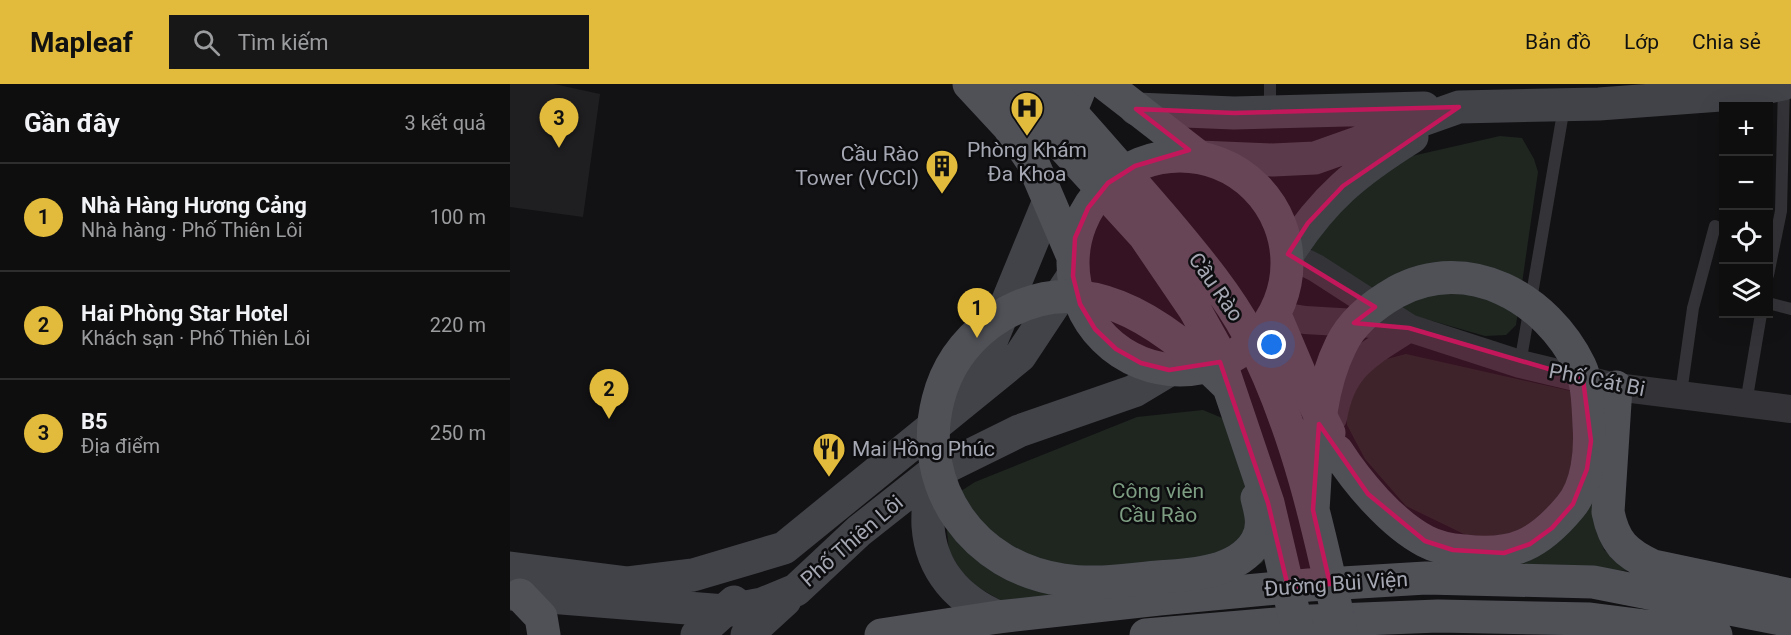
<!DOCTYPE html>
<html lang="vi">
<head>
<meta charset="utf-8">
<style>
  body { margin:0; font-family:Roboto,sans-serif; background:#171718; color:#f1f3f6 }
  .controls { position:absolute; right:18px; top:18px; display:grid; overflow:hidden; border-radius:0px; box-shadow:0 6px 24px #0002 }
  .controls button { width:54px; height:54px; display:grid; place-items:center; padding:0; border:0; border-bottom:2px solid #2e2e2f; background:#0e0e0f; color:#f1f3f6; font:30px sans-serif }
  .you { position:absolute; left:762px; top:261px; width:21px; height:21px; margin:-15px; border:4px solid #fff; border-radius:50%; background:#1a73e8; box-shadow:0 0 0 9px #1a73e833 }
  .badge { display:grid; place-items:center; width:39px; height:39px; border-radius:50%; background:#e2bb3c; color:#111; font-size:20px; font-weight:700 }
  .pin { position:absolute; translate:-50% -50px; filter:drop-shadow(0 2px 3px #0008) }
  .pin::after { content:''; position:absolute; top:32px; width:21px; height:18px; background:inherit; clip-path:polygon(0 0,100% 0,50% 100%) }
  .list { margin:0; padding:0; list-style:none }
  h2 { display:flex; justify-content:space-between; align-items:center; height:78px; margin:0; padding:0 24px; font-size:26px }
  h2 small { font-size:20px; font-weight:400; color:#9b9c9e }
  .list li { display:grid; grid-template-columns:39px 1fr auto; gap:18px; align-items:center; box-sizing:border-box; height:108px; padding:0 24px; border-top:2px solid #2e2e2f }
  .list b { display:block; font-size:22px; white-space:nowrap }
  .list p { margin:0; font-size:20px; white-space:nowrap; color:#9b9c9e }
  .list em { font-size:20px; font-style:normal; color:#9b9c9e }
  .icon { flex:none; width:33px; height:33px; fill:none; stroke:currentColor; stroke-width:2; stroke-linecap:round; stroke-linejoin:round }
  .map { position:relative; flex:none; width:1281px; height:551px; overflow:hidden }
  header { display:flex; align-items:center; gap:36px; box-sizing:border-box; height:84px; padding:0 30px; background:#e2bb3c; color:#111 }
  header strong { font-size:28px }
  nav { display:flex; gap:33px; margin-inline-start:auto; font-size:21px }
  .search { width:420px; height:54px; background:#171718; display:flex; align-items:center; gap:15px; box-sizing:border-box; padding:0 21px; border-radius:0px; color:#9b9c9e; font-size:22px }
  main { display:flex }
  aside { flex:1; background:#0e0e0f }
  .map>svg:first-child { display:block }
  .built { fill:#1f1e21 }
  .green { fill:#1f2620 }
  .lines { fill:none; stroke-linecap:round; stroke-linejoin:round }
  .service { stroke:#343438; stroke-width:12 }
  .tertiary { stroke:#343438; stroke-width:28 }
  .secondary { stroke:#424348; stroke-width:33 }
  .primary { stroke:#505157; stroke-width:33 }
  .primary-bridge { stroke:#505157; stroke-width:33 }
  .marked { fill:#c2185b; fill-opacity:0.2; stroke:#c2185b; stroke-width:4.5; stroke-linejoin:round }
  .labels { text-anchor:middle; stroke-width:5; stroke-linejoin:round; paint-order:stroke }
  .poi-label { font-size:21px; fill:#a5a8b3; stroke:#0d0d0f }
  .street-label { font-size:21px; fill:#a5a8b3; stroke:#0d0d0f }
  .park-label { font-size:21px; fill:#7d9d82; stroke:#0d0d0f }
</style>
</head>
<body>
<header>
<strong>Mapleaf</strong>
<div class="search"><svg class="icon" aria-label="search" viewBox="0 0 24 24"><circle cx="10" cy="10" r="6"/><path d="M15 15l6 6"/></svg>Tìm kiếm</div>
<nav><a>Bản đồ</a><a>Lớp</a><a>Chia sẻ</a></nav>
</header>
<main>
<aside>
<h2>Gần đây<small>3 kết quả</small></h2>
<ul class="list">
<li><span class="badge">1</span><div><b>Nhà Hàng Hương Cảng</b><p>Nhà hàng · Phố Thiên Lôi</p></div><em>100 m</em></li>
<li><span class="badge">2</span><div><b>Hai Phòng Star Hotel</b><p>Khách sạn · Phố Thiên Lôi</p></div><em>220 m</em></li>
<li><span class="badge">3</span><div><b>B5</b><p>Địa điểm</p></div><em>250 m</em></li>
</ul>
</aside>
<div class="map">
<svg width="1281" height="551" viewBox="0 0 1281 551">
  <rect width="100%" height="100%" fill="#121214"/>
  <path class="built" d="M0 0H44L90 10 73 133 0 123Z"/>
  <path class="green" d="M990 52 1012 54 1024 75 1028 88 1006 241 996 251 975 252 884 226 806 175 797 156 811 130 902 72Z
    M896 270 1083 312 1084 431 1094 466 1126 487 1002 483 956 451 896 422 855 375 837 341V317L853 289 877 275Z
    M693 326 724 339 764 459 752 479 710 500 497 520 466 502 451 487 439 467 436 436 448 409 465 398 627 333Z"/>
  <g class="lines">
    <path class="service" d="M760 0V26
      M1258 191 1271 127 1274 1
      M1258 219 1281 225
      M1010 280 1054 23
      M1171 309 1183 224 1205 142
      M1236 319 1251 230"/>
    <path class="tertiary" d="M778 170 806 184 899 244 1010 280 1106 303 1281 325
      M765 231 795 236 864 240
      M823 334C832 281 858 271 899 244"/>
    <path class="secondary" d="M626 25 724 29 914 24
      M689 73 763 76 805 74 949 23 1089 20 1224 10 1273 0
      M778 170C814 114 846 88 902 53
      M459 311 538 119
      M420 391C420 408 417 426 418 442 421 487 449 516 488 533
      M0 484 118 499 183 491 274 464 510 272 563 192
      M0 510 215 527 252 520 286 506 349 447 420 391 509 347 624 307 659 286
      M187 551 224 518
      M237 551 275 516"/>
    <path class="primary" d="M459 0 498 42 522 77 563 173
      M595 0 689 73
      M538 43C557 38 566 18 571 0
      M563 179a107 107 0 1 1 214 0a107 107 0 1 1-214 0Z
      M765 231 793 297 819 349
      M1106 303 1098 428C1104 458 1115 469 1143 482L1281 511
      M10 511 31 533 34 551
      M371 551 488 533 649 515 799 501 916 494 1083 498 1281 537
      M636 551 802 537 928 532 1080 535 1206 551"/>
    <path class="primary-bridge" d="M496 0 634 151 685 226 705 262 758 419 789 551
      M535 0C576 44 615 90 655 136 684 171 716 208 738 249 787 342 810 449 832 551
      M718 302C653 238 570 175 480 239 453 259 436 284 428 316 406 403 464 484 553 496 584 501 617 496 648 493 680 491 727 489 746 458 755 444 751 429 747 414
      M803 426C807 371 806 311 831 261 842 238 865 220 886 208 958 169 1037 214 1070 282 1078 299 1078 322 1079 340 1081 366 1078 402 1060 423 1029 460 1004 473 954 467 942 466 926 463 915 457 881 439 847 398 827 367"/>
  </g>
  <path class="marked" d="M949 23 833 102 798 139 778 170 865 223 844 239 899 244 1073 295 1081 357 1077 385 1063 420 1042 444 1020 460 994 469 943 466 915 457 858 410 809 340 803 426 820 500 778 503 758 419 710 278 659 286 631 279 606 265 585 245 570 220 563 192 565 154 578 124 598 99 625 82 679 66 626 25 724 29Z"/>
  <defs>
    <g id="hospital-pin" transform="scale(1.725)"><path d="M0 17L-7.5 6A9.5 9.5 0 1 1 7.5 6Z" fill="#e2bb3c" stroke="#0d0d0f"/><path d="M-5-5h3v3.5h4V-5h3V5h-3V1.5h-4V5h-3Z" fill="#111"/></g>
    <g id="building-pin" transform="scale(1.725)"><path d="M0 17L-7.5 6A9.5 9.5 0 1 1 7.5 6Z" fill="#e2bb3c" stroke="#0d0d0f"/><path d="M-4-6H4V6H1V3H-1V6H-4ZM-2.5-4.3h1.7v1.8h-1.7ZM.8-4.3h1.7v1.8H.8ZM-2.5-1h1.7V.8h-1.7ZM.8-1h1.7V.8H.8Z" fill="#111"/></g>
    <g id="restaurant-pin" transform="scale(1.725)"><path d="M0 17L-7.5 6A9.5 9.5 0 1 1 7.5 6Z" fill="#e2bb3c" stroke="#0d0d0f"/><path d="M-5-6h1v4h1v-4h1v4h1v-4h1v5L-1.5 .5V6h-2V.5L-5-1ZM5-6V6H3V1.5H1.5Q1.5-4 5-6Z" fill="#111"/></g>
  </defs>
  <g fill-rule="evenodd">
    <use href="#hospital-pin" x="517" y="24"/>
    <use href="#building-pin" x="432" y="82"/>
    <use href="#restaurant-pin" x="319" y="365"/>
  </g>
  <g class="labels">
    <g class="poi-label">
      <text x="517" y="73">Phòng Khám<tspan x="517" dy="24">Đa Khoa</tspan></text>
      <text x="409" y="77" text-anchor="end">Cầu Rào<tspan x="409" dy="24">Tower (VCCI)</tspan></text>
      <text x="342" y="372" text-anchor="start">Mai Hồng Phúc</text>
    </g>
    <g class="street-label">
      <text transform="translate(706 203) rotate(55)" y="7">Cầu Rào</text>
      <text transform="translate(1087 296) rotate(11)" y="7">Phố Cát Bi</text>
      <text transform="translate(342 457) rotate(-41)" y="7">Phố Thiên Lôi</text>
      <text transform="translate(826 500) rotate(-4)" y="7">Đường Bùi Viện</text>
    </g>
    <g class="park-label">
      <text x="648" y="414">Công viên<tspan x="648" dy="24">Cầu Rào</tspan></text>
    </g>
  </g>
</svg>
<div class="controls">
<button>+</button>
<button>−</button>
<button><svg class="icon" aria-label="locate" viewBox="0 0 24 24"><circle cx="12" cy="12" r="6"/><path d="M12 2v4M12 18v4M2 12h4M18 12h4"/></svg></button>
<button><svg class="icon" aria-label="layers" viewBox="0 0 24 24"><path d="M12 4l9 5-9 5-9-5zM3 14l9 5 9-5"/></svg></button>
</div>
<div class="you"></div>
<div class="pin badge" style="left:467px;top:254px">1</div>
<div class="pin badge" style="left:99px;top:335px">2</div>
<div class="pin badge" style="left:49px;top:64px">3</div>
</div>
</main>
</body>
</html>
